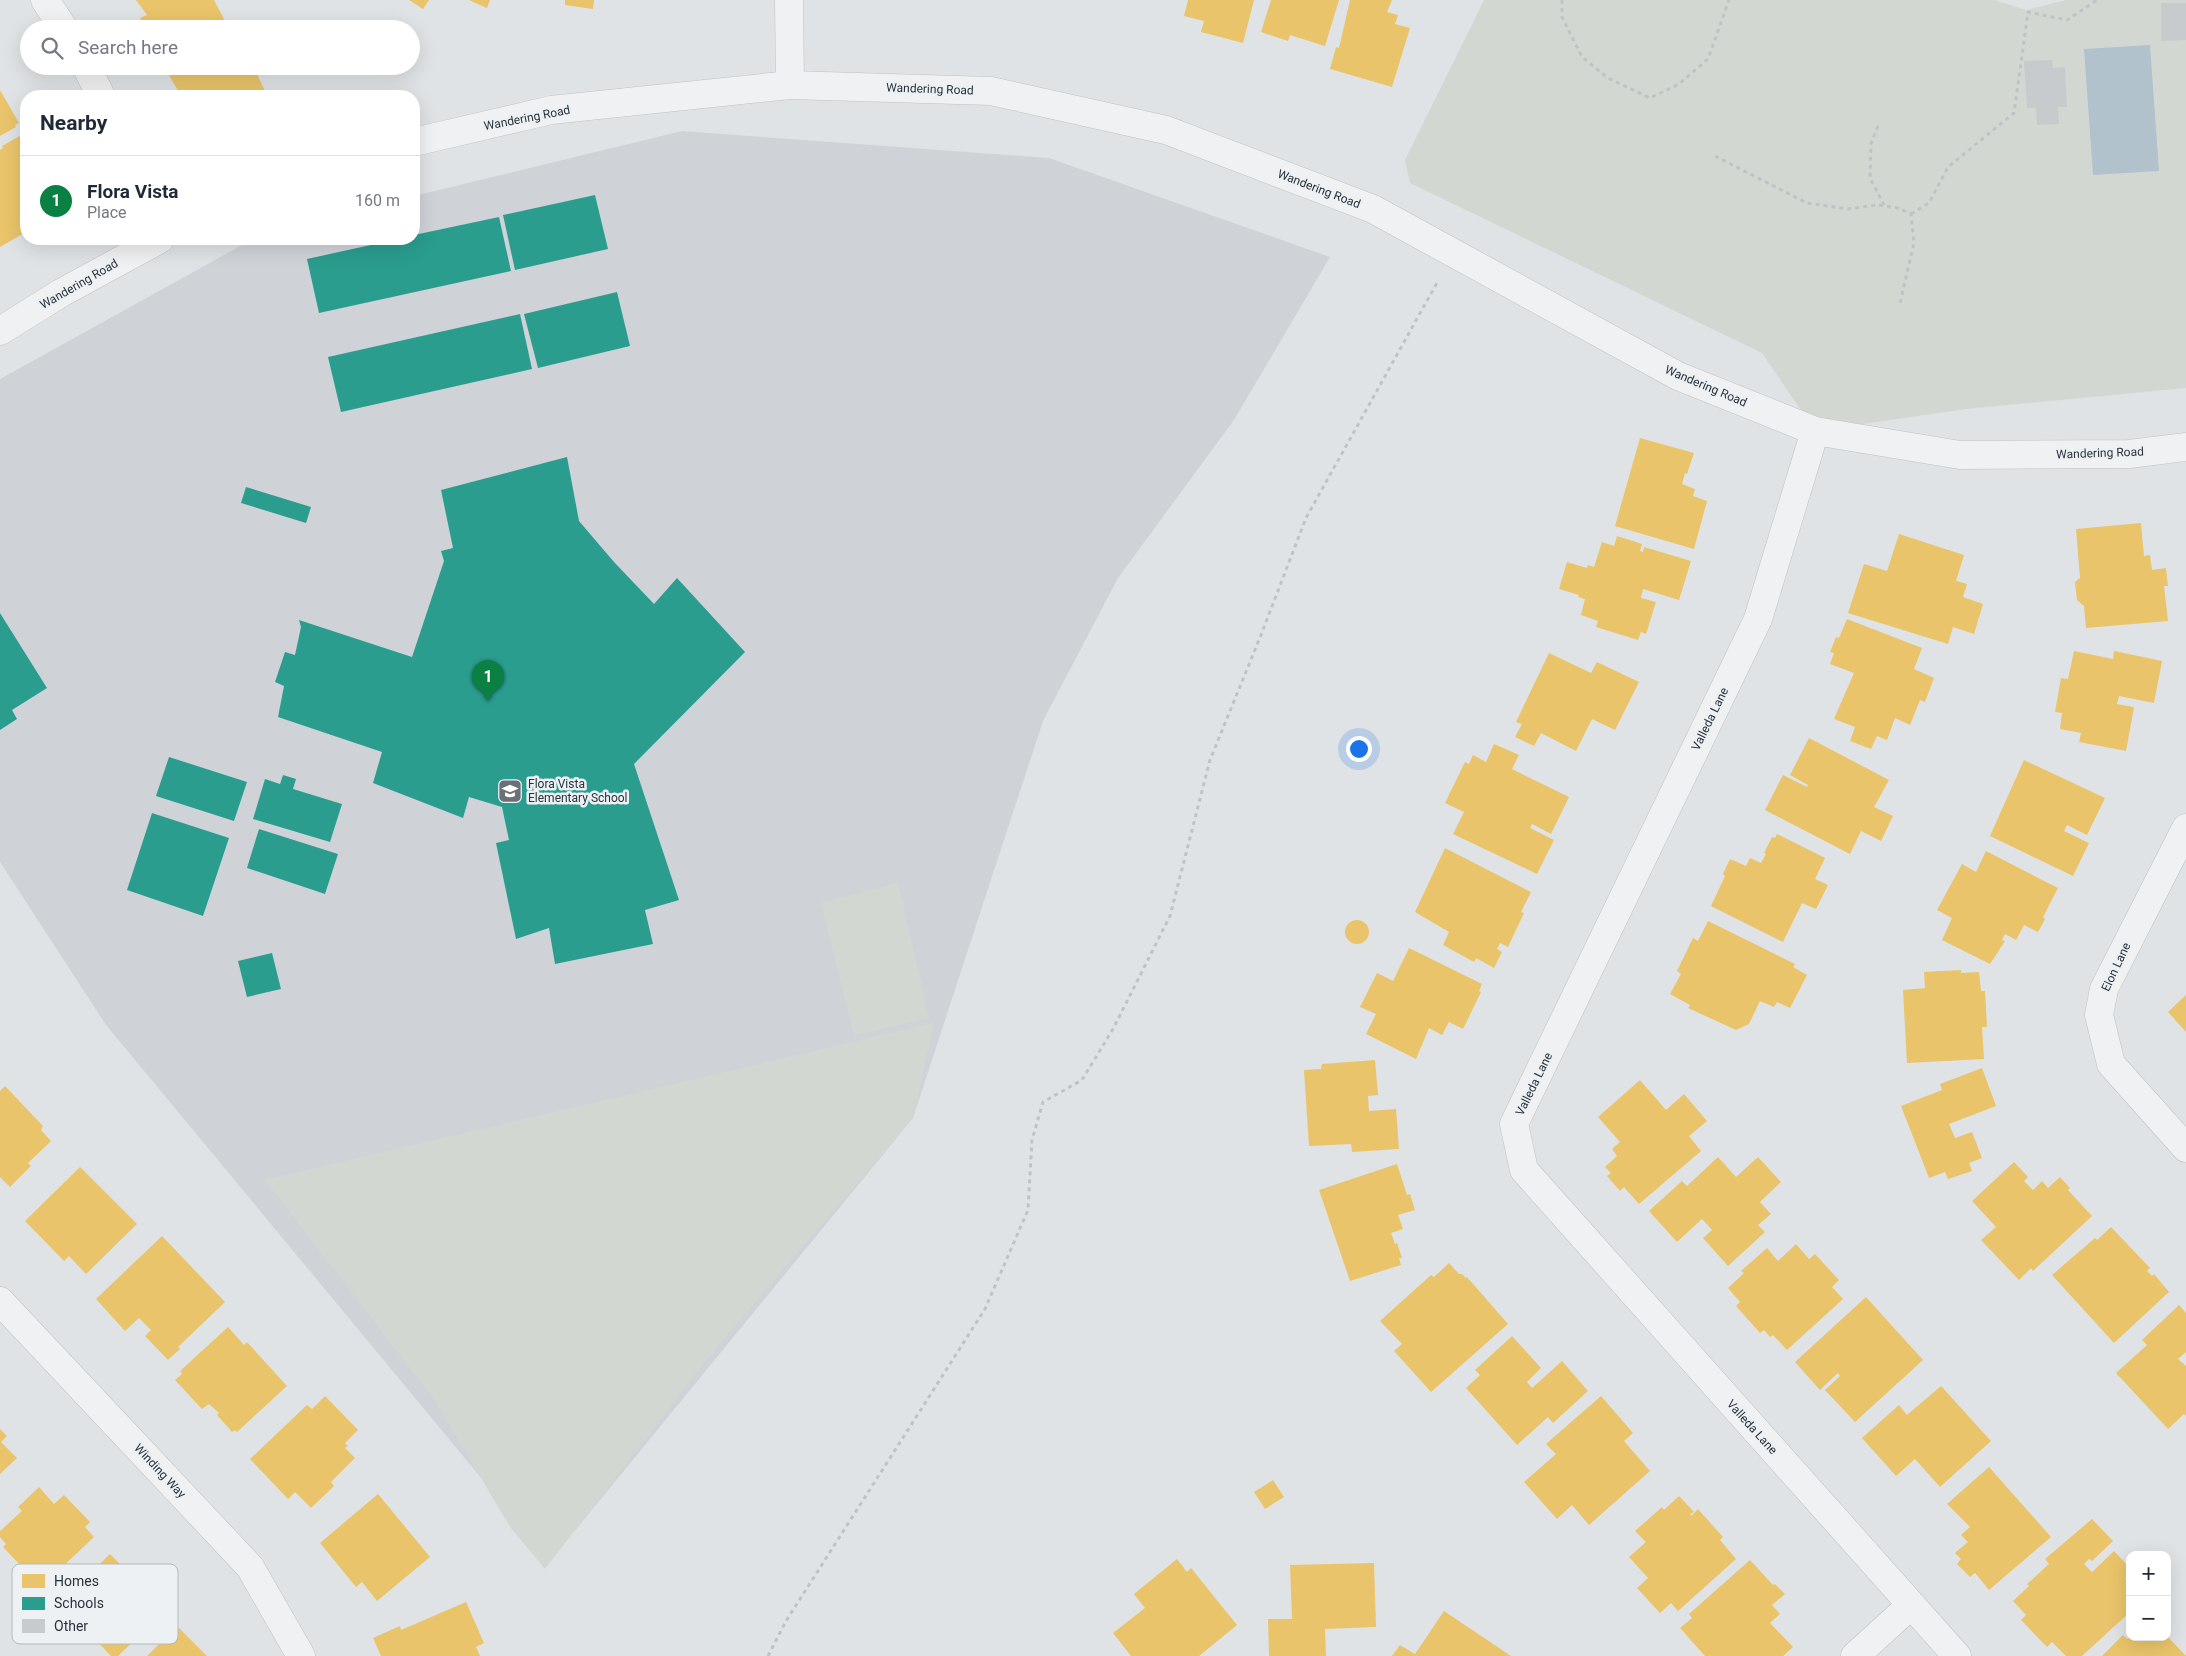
<!DOCTYPE html>
<html lang="en">
<head>
<meta charset="utf-8">
<style>
  body { margin:0; font-family:Roboto,sans-serif; background:#f2f2f3; color:#1f2937 }
  .controls { position:absolute; right:15px; bottom:15px; display:grid; overflow:hidden; border-radius:10px; box-shadow:0 5px 20px #0002 }
  .controls button { width:45px; height:45px; display:grid; place-items:center; padding:0; border:0; border-bottom:1px solid #e0e1e3; background:#fff; color:#1f2937; font:25px sans-serif }
  .you { position:absolute; left:1358px; top:748px; width:18px; height:18px; margin:-12px; border:4px solid #fff; border-radius:50%; background:#1a73e8; box-shadow:0 0 0 8px #1a73e833 }
  .badge { display:grid; place-items:center; width:32px; height:32px; border-radius:50%; background:#0b8043; color:#fff; font-size:16px; font-weight:700 }
  .pin { position:absolute; translate:-50% -41px; filter:drop-shadow(0 1px 2px #0008) }
  .pin::after { content:''; position:absolute; top:26px; width:18px; height:15px; background:inherit; clip-path:polygon(0 0,100% 0,50% 100%) }
  .list { margin:0; padding:0; list-style:none }
  h2 { display:flex; justify-content:space-between; align-items:center; height:65px; margin:0; padding:0 20px; font-size:21px }
  h2 small { font-size:16px; font-weight:400; color:#747a83 }
  .list li { display:grid; grid-template-columns:32px 1fr auto; gap:15px; align-items:center; box-sizing:border-box; height:90px; padding:0 20px; border-top:1px solid #e0e1e3 }
  .list b { display:block; font-size:19px; white-space:nowrap }
  .list p { margin:0; font-size:16px; white-space:nowrap; color:#747a83 }
  .list em { font-size:16px; font-style:normal; color:#747a83 }
  .icon { flex:none; width:28px; height:28px; fill:none; stroke:currentColor; stroke-width:2; stroke-linecap:round; stroke-linejoin:round }
  .map { position:relative; flex:none; width:2186px; height:1656px; overflow:hidden }
  .search { position:absolute; background:#fff; box-shadow:0 5px 20px #0002; left:20px; top:20px; width:400px; height:55px; display:flex; align-items:center; gap:12px; box-sizing:border-box; padding:0 18px; border-radius:28px; color:#747a83; font-size:19px }
  .panel { position:absolute; background:#fff; box-shadow:0 5px 20px #0002; left:20px; top:90px; width:400px; height:155px; border-radius:20px }
  .map>svg:first-child { display:block }
  .built { fill:#cfd3d8 }
  .green { fill:#d2d8d1 }
  .water { fill:#b1c2cd }
  .homes { fill:#e9c46a }
  .schools { fill:#2a9d8f }
  .building { fill:#c8cbcd }
  .lines { fill:none; stroke-linecap:round; stroke-linejoin:round }
  .minor-casing { stroke:#bfc1c3; stroke-width:29 }
  .tertiary-casing { stroke:#bfc1c3; stroke-width:29 }
  .path { stroke:#c1c2c5; stroke-width:3; stroke-dasharray:4 4; stroke-linecap:butt }
  .minor { stroke:#eff1f2; stroke-width:28 }
  .tertiary { stroke:#eff1f2; stroke-width:28 }
  .labels { text-anchor:middle; stroke-width:5; stroke-linejoin:round; paint-order:stroke }
  .street-label { font-size:12px; fill:#29323c; stroke:#eef1f4 }
  .poi-label { font-size:12px; fill:#29323c; stroke:#eef1f4; text-anchor:start }
  .key { fill:#eef1f4; stroke:#b3b8bd; stroke-width:1 }
  .key-label { font-size:14px; fill:#29323c }
</style>
</head>
<body>
<div class="map">
<svg width="2186" height="1656" viewBox="0 0 2186 1656">
  <rect width="100%" height="100%" fill="#e0e3e5"/>
  <path class="built" d="M682 131 1049 158 1330 257 1234 420 1118 578 1043 721 913 1118 550 1561 106 1025 0 862V379L253 239H414V196Z"/>
  <path class="green" d="M1484 0H1995L2026 10 2066 0H2186V388L1966 409 1815 431 1762 353 1410 183 1405 160Z
    M898 883 929 1018 854 1035 821 903Z
    M934 1023 913 1118 710 1355 545 1569 510 1527 434 1399 265 1180Z"/>
  <path class="water" d="M2150 45 2159 171 2093 175 2084 49Z"/>
  <path class="homes" d="M136 0H214L225 21 211 29H146L140 18 147 15Z
    M409 0H429L423 9Z
    M469 0H490L487 8Z
    M565 0H594L593 9 565 5Z
    M1188 0H1254L1243 43 1201 32 1204 21 1184 16Z
    M1271 0H1339L1325 46 1290 35 1288 41 1261 32Z
    M1350 0H1392L1387 12 1398 15 1395 24 1410 28 1392 87 1330 69 1336 47 1339 48Z
    M173 66H253L266 93 260 96H181L166 70Z
    M0 90 19 123 15 125 16 127 0 136Z
    M25 133 26 232 0 247V150L3 148 2 146Z
    M1640 438 1694 453 1687 474 1685 473 1682 484 1695 489 1693 496 1707 501 1694 549 1615 526Z
    M2141 523 2144 556 2150 555 2152 570 2166 568 2168 586H2164L2168 621 2086 628 2084 606 2077 600 2075 582 2080 578 2076 529Z
    M1899 534 1964 555 1956 581 1967 584 1963 597 1983 604 1974 634 1953 627 1948 644 1848 613 1864 564 1887 571Z
    M1617 536 1642 544 1640 551 1643 552 1644 547 1691 561 1679 600 1643 589 1641 598 1656 602 1646 634 1641 632 1638 640 1596 627 1598 621 1581 615 1585 599 1578 597 1579 595 1559 589 1567 562 1587 568 1588 565 1594 567 1602 542 1614 546Z
    M1847 619 1922 648 1914 669 1934 678 1925 702 1920 700 1910 725 1895 718 1887 740 1877 736 1871 749 1850 741 1855 727 1834 719 1854 673 1830 664 1834 653 1830 652 1836 637 1839 638Z
    M2074 651 2113 659 2114 651 2162 661 2154 703 2119 696 2117 704 2134 707 2126 751 2079 742 2081 733 2060 729 2062 713 2055 712 2061 678 2068 679Z
    M1549 653 1591 673 1597 662 1639 682 1615 730 1592 719 1576 751 1541 733 1534 746 1515 737 1522 724 1516 722Z
    M1809 738 1889 780 1874 807 1893 816 1881 841 1861 831 1850 854 1765 810 1783 775 1807 787 1808 785 1790 775Z
    M1494 744 1519 755 1512 769 1569 797 1551 834 1532 824 1530 828 1554 840 1537 874 1453 834 1464 812 1445 803 1465 762 1469 764 1473 755 1486 762Z
    M2024 760 2105 798 2087 835 2067 825 2064 831 2089 843 2073 876 1990 836Z
    M1777 834 1825 858 1815 879 1828 885 1816 909 1802 903 1783 942 1711 906 1725 876 1723 874 1730 859 1746 866 1750 858 1761 863 1766 854 1764 853 1772 837 1775 838Z
    M1445 848 1531 892 1521 912 1524 913 1508 947 1500 943 1497 949 1502 952 1494 968 1476 958 1474 962 1443 945 1449 932 1415 912Z
    M1986 851 2058 888 2043 917 2045 919 2038 932 2024 925 2016 940 2005 934 2002 940 2005 941 1990 964 1942 940 1952 918 1937 910 1962 864 1976 872Z
    M1345 932a12 12 0 1 1 24 0a12 12 0 1 1-24 0Z
    M1708 921 1795 964 1793 967 1807 975 1790 1008 1777 1002 1774 1007 1760 1001 1749 1024 1736 1030 1688 1008 1690 1005 1670 994 1681 974 1677 971 1693 938 1698 941Z
    M1409 948 1482 984 1479 991 1481 992 1463 1029 1449 1022 1442 1035 1429 1028 1416 1059 1366 1034 1376 1014 1360 1007 1377 973 1393 981Z
    M1961 970V973L1979 972 1981 991H1985L1987 1027H1982L1984 1059 1907 1063 1903 990 1925 988 1924 972Z
    M2186 995V1032L2168 1012Z
    M1375 1060 1378 1095 1368 1096 1369 1111 1396 1109 1399 1149 1352 1152 1351 1144 1309 1146 1304 1070 1321 1069 1322 1064Z
    M1982 1068 1996 1106 1949 1124 1955 1138 1972 1132 1982 1158 1969 1163 1972 1171 1948 1179 1945 1172 1929 1178 1901 1106 1942 1090 1940 1084Z
    M1640 1080 1666 1110 1684 1094 1707 1121 1689 1136 1701 1151 1639 1204 1624 1187 1620 1191 1607 1176 1611 1173 1605 1167 1617 1156 1612 1149 1620 1142 1598 1117Z
    M5 1086 43 1126 41 1130 51 1141 28 1163 31 1166 10 1187 0 1177V1091Z
    M1718 1157 1736 1177 1758 1157 1781 1182 1760 1202 1771 1214 1758 1225 1765 1232 1728 1266 1703 1238 1712 1230 1702 1219 1677 1242 1649 1211 1682 1181 1687 1186Z
    M2014 1162 2028 1177 2024 1181 2033 1190 2042 1181 2048 1188 2060 1177 2070 1188 2068 1190 2092 1216 2033 1271 2031 1268 2019 1280 1981 1240 1996 1227 1972 1201Z
    M1397 1164 1407 1195 1410 1194 1415 1210 1398 1215 1403 1229 1391 1233 1395 1244 1397 1243 1402 1258H1399L1401 1265 1350 1281 1319 1190Z
    M80 1167 137 1224 86 1274 69 1256 64 1261 25 1221Z
    M2111 1227 2150 1268 2147 1271 2152 1276 2154 1274 2169 1292 2114 1343 2052 1275 2095 1238 2097 1240Z
    M162 1236 225 1302 178 1347 180 1349 168 1360 145 1336 151 1330 139 1318 125 1331 96 1299Z
    M1796 1244 1809 1259 1815 1254 1839 1280 1832 1287 1843 1299 1787 1350 1773 1335 1770 1337 1764 1330 1760 1333 1736 1306 1740 1302 1728 1288 1744 1273 1741 1271 1767 1248 1778 1261Z
    M1449 1263 1459 1274H1462L1466 1278 1467 1277 1508 1324 1431 1392 1394 1351 1402 1344 1380 1321 1431 1275 1434 1277Z
    M1866 1297 1923 1360 1855 1422 1825 1390 1840 1376 1838 1373 1820 1390 1795 1362Z
    M2179 1305 2186 1313V1352L2178 1359 2186 1366V1416L2184 1414 2168 1429 2116 1373 2147 1345 2142 1340Z
    M228 1327 244 1345 247 1342 287 1386 237 1432 235 1430 232 1432 217 1415 219 1413 209 1404 202 1409 175 1380 182 1374 180 1371Z
    M1512 1336 1541 1368 1527 1382 1532 1388 1562 1361 1588 1391 1553 1423 1548 1417 1517 1445 1466 1388 1480 1375 1475 1370Z
    M1941 1386 1991 1441 1940 1487 1915 1459 1896 1476 1862 1438 1899 1405 1907 1415Z
    M325 1396 358 1430 345 1443 348 1446 345 1448 355 1458 331 1482 334 1486 311 1508 295 1492 288 1499 250 1459 307 1405 312 1409Z
    M1601 1396 1633 1433 1624 1441 1650 1471 1589 1525 1572 1505 1557 1519 1524 1482 1556 1454 1546 1444Z
    M0 1429 7 1436 1 1442 17 1458 0 1474Z
    M1989 1467 2051 1537 1989 1590 1975 1573 1970 1577 1957 1564 1961 1559 1955 1553 1968 1542 1961 1535 1970 1527 1947 1504Z
    M1273 1480 1284 1497 1265 1509 1254 1492Z
    M39 1487 54 1504 64 1495 90 1522 85 1527 94 1537 41 1587 3 1547 6 1544 0 1537V1531L22 1511 18 1507Z
    M378 1494 430 1557 377 1601 362 1582 356 1587 320 1543Z
    M1679 1496 1694 1512 1690 1514 1691 1516 1698 1509 1723 1537 1720 1540 1736 1559 1678 1611 1671 1603 1660 1613 1637 1588 1648 1578 1629 1557 1646 1542 1635 1531 1662 1507 1664 1510Z
    M2092 1519 2113 1541 2092 1561 2089 1559 2084 1564 2092 1572 2114 1551 2130 1568V1574L2125 1579 2130 1584V1612L2082 1656H2066L2052 1642 2047 1647 2021 1620 2026 1615 2013 1601 2029 1586 2027 1584 2049 1564 2045 1559Z
    M110 1554 127 1571 133 1566 171 1605 118 1656H111L77 1620 64 1633 47 1615Z
    M1177 1559 1187 1572 1191 1568 1237 1625 1199 1656H1131L1113 1633 1145 1608 1134 1594Z
    M1750 1560 1773 1585 1775 1584 1785 1594 1772 1605 1780 1614 1770 1623 1793 1647 1783 1656H1705L1680 1628 1692 1618 1689 1614Z
    M1374 1563 1376 1627 1325 1629 1326 1656H1269L1268 1619H1292L1290 1565Z
    M466 1602 484 1643 476 1647 480 1656H381L373 1638 400 1626 401 1630Z
    M1444 1611 1511 1656H1392L1400 1645 1415 1654Z
    M179 1628 207 1656H147L172 1631 174 1633Z
    M2123 1635 2127 1639 2130 1636 2155 1637 2158 1640 2161 1637H2168L2186 1656H2102Z"/>
  <path class="schools" d="M595 195 608 249 515 270 503 215Z
    M499 217 511 271 319 313 307 259 398 239H414V235Z
    M617 292 630 346 538 368 524 314Z
    M520 314 532 369 341 412 328 357Z
    M567 457 579 521 614 562 654 604 677 578 745 652 634 764 679 900 645 910 653 944 555 964 549 928 516 939 496 843 509 840 502 807 469 797 463 818 373 783 382 752 278 717 284 686 275 682 285 652 295 655 301 627 299 620 412 657 444 561 441 551 453 548 441 490Z
    M246 487 311 507 306 523 241 503Z
    M0 613 47 688 12 710 17 719 0 730Z
    M169 757 247 782 234 821 156 796Z
    M283 775 296 779 293 789 342 804 330 842 253 819 265 779 280 784Z
    M152 813 229 838 203 916 127 890Z
    M259 829 338 854 325 894 247 868Z
    M272 953 281 989 247 997 238 961Z"/>
  <path class="building" d="M2161 3H2186V40L2161 41Z
    M2052 60 2053 68 2065 67 2067 107H2058L2059 124 2037 125 2036 108H2027L2024 61Z"/>
  <g class="lines">
    <g class="minor-casing">
      <path id="minor" d="M45 0 64 29
        M789 0 790 85
        M86 66 101 96
        M1815 431 1758 619 1514 1124 1524 1170 1957 1656
        M2186 828 2104 989 2099 1015 2111 1064 2186 1148
        M0 1301 250 1567 301 1656
        M1855 1656 1911 1605"/>
    </g>
    <g class="tertiary-casing">
      <path id="tertiary" d="M414 142 551 110 790 85 991 91 1166 130 1373 209 1678 376 1815 431 1960 455 2129 454 2186 447
        M0 331 61 293 160 239"/>
    </g>
    <path class="path" d="M1562 0V17L1582 57 1608 78 1650 98 1679 84 1708 59 1729 0
      M1878 126 1871 144 1870 178 1884 205
      M1715 156 1807 203 1848 209 1876 205 1885 206 1898 208 1911 214 1914 243 1900 303
      M1911 214 1929 203 1948 167 2014 113 2028 12 2067 20 2097 0
      M768 1656 786 1621 985 1309 1028 1210 1032 1140 1043 1102 1082 1080 1113 1029 1170 916 1210 760 1261 635 1306 518 1438 281"/>
    <use href="#minor" class="minor"/>
    <use href="#tertiary" class="tertiary"/>
  </g>
  <defs>
    <g id="school-square" transform="scale(1.25)"><rect x="-9" y="-9" width="18" height="18" rx="4" fill="#697077" stroke="#eef1f4"/><path d="M0-5L7-2L0 1L-7-2ZM-4 1L0 2.5L4 1V4Q0 6-4 4Z" fill="#fff"/></g>
  </defs>
  <g fill-rule="evenodd">
    <use href="#school-square" x="510" y="791"/>
  </g>
  <g class="labels">
    <g class="street-label">
      <text transform="translate(930 89) rotate(2)" y="4">Wandering Road</text>
      <text transform="translate(527 118) rotate(-11)" y="4">Wandering Road</text>
      <text transform="translate(1319 189) rotate(21)" y="4">Wandering Road</text>
      <text transform="translate(79 284) rotate(-30)" y="4">Wandering Road</text>
      <text transform="translate(1706 386) rotate(23)" y="4">Wandering Road</text>
      <text transform="translate(2100 453) rotate(-2)" y="4">Wandering Road</text>
      <text transform="translate(1710 719) rotate(-64)" y="4">Valleda Lane</text>
      <text transform="translate(2116 967) rotate(-65)" y="4">Elon Lane</text>
      <text transform="translate(1534 1084) rotate(-64)" y="4">Valleda Lane</text>
      <text transform="translate(1752 1427) rotate(48)" y="4">Valleda Lane</text>
      <text transform="translate(160 1471) rotate(47)" y="4">Winding Way</text>
    </g>
    <g class="poi-label">
      <text x="528" y="788">Flora Vista<tspan x="528" dy="14">Elementary School</tspan></text>
    </g>
  </g>
  <rect x="12" y="1564" width="166" height="80" rx="8" class="key"/>
  <rect x="22" y="1574" width="23" height="14" fill="#e9c46a"/>
  <rect x="22" y="1597" width="23" height="13" fill="#2a9d8f"/>
  <rect x="22" y="1619" width="23" height="14" fill="#c8cbcd"/>
  <g class="key-label">
    <text x="54" y="1586">Homes</text>
    <text x="54" y="1608">Schools</text>
    <text x="54" y="1631">Other</text>
  </g>
</svg>
<div class="controls">
<button>+</button>
<button>−</button>
</div>
<div class="you"></div>
<div class="pin badge" style="left:488px;top:701px">1</div>
<div class="search"><svg class="icon" aria-label="search" viewBox="0 0 24 24"><circle cx="10" cy="10" r="6"/><path d="M15 15l6 6"/></svg>Search here</div>
<section class="panel">
<h2>Nearby<small></small></h2>
<ul class="list">
<li><span class="badge">1</span><div><b>Flora Vista</b><p>Place</p></div><em>160 m</em></li>
</ul>
</section>
</div>
</body>
</html>
